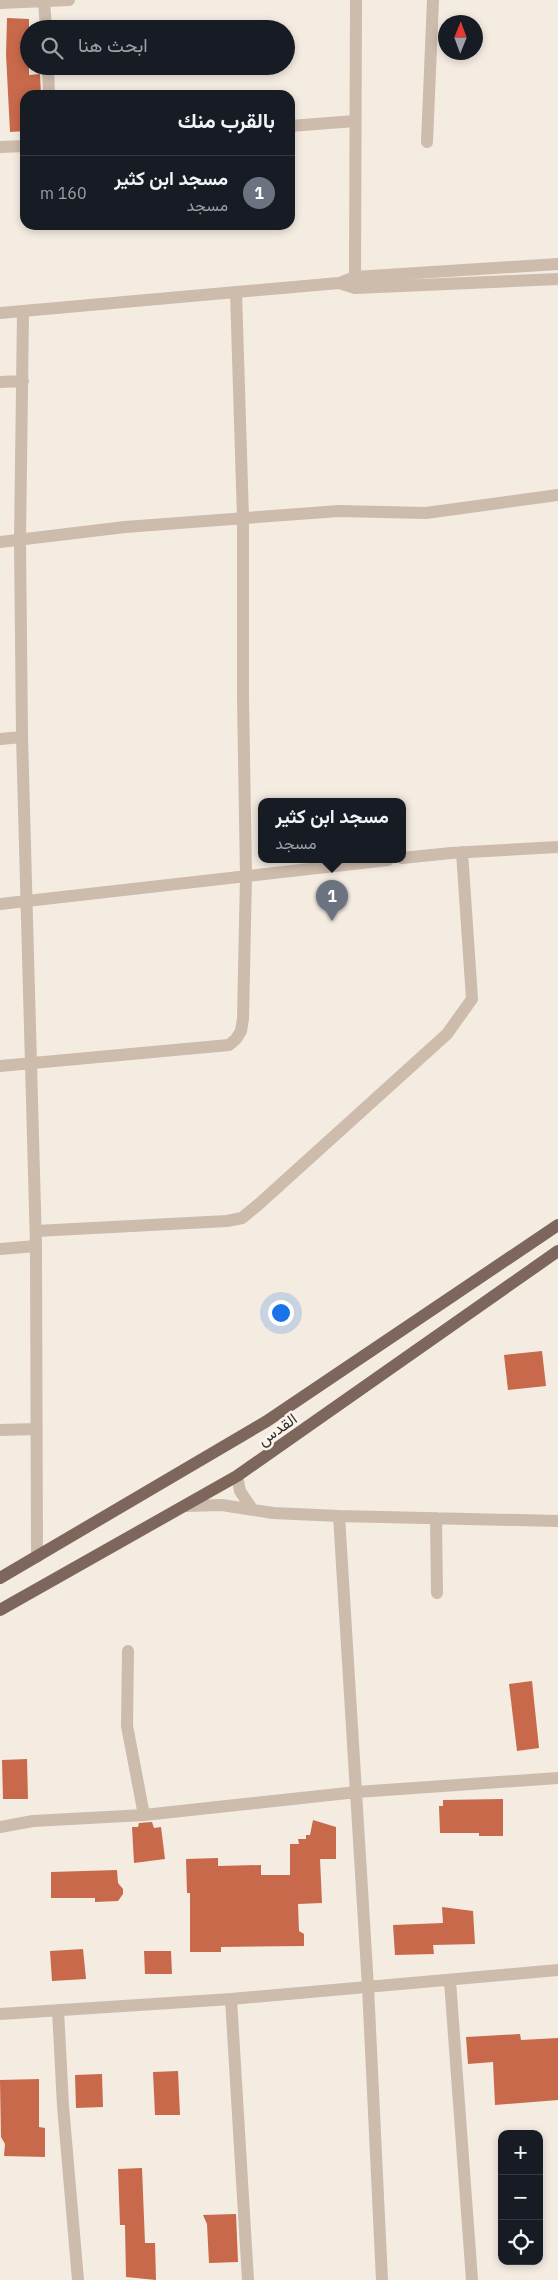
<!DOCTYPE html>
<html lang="ar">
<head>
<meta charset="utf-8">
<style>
  body { margin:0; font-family:"IBM Plex Sans",Vazirmatn,sans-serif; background:#20242c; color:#f1f3f6; direction:rtl }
  .controls { position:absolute; right:15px; bottom:15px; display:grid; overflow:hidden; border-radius:10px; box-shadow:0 2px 8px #0003 }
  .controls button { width:45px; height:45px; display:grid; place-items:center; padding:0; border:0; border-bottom:1px solid #363941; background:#171b24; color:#f1f3f6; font:25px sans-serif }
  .compass { position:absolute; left:438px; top:15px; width:45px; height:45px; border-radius:50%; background:#171b24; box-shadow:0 2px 8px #0003; rotate:1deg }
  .you { position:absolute; left:280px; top:1312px; width:18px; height:18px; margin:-12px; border:4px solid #fff; border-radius:50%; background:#1a73e8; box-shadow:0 0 0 8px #1a73e833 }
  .badge { display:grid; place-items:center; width:32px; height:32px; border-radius:50%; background:#7c3aed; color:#fff; font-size:16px; font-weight:700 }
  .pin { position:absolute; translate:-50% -41px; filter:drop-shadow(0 1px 2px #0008) }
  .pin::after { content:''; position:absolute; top:26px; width:18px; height:15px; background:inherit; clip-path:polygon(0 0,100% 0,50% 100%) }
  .popup { position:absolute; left:258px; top:798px; width:148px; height:65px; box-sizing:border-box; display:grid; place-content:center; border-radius:10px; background:#171b24; filter:drop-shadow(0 1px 4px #0005); font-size:16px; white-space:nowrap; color:#9ea1a6 }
  .popup b { font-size:19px; color:#f1f3f6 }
  .popup::after { content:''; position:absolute; left:50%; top:100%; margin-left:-10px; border:10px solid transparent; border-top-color:#171b24 }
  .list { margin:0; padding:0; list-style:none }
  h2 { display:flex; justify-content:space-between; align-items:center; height:65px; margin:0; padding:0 20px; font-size:21px }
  h2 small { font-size:16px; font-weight:400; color:#9ea1a6 }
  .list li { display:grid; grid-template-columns:32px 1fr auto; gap:15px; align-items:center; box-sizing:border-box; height:75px; padding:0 20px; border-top:1px solid #363941 }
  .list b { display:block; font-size:19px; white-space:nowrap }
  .list p { margin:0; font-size:16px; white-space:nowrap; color:#9ea1a6 }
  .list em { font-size:16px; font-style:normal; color:#9ea1a6 }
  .icon { flex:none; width:28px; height:28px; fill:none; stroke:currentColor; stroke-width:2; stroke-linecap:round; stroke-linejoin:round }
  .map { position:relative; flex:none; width:558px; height:2280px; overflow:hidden; direction:ltr }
  .search { position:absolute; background:#171b24; box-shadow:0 2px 8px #0003; left:20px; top:20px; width:275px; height:55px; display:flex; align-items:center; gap:12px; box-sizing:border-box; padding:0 18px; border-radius:28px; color:#9ea1a6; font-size:19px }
  .panel { position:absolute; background:#171b24; box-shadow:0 2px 8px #0003; left:20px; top:90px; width:275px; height:140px; border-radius:15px; direction:rtl }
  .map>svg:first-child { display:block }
  .building { fill:#c8694b }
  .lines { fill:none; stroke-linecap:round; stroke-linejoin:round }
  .minor { stroke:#cdbbac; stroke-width:12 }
  .major { stroke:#7d675c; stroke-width:12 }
  .labels { text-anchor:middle; stroke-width:5; stroke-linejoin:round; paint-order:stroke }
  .street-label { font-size:16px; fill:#3b302b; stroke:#fbf5ee }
</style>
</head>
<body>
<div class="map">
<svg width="558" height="2280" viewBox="0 0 558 2280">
  <rect width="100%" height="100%" fill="#f4ebe1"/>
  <path class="building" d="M7 18 29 19V75L40 74 41 95H25V131L10 132 6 54Z
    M542 1351 546 1386 508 1390 504 1355Z
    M532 1681 539 1748 517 1751 509 1684Z
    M27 1759 28 1799H3L2 1760Z
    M503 1799V1836H479V1833H440L439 1806H443V1800Z
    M313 1820 336 1827V1859H320L322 1903 298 1904 299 1931 304 1934V1946L221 1947V1952H190V1893H187L186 1859 218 1858V1866L261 1865V1875H290V1844H299L298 1839H306V1835H310Z
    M152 1822 154 1828 161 1827 165 1859 134 1863 132 1827H138L139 1823Z
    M117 1870 118 1883 123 1889V1894L118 1901 95 1902V1898H51V1872Z
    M442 1907 473 1911 475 1944 433 1945 434 1954 395 1955 393 1925 443 1923Z
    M83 1949 86 1979 52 1981 50 1951Z
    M144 1951H171L172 1974H145Z
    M520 2034 521 2040 558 2038V2100L495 2105 493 2062 468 2064 466 2037Z
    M178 2071 180 2115H155L153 2072Z
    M102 2074 103 2107 76 2108 75 2075Z
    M39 2079V2127L45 2128V2157L4 2156 5 2144 1 2137 0 2080Z
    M142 2168 145 2243H155L156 2280 126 2277 125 2225H120L118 2169Z
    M236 2214 238 2262 209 2263 207 2224 203 2215Z"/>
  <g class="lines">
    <path class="minor" d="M44 0 46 29
      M0 3 69 0
      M48 66 49 95
      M290 126 355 121
      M427 142 433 0
      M0 147 25 146
      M355 277 356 0
      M339 283 355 288 558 279
      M23 312 20 541 22 737 36 1246 37 1557
      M0 313 339 283 355 277 558 264
      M0 382 23 381
      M0 542 125 527 339 511 426 513 558 495
      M0 739 22 737
      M402 858 451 853 558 847
      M0 904 388 860
      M0 1066 229 1045 236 1039 241 1031 243 1019 246 876 243 698V518L236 292
      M36 1231 227 1221 242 1218 259 1204 447 1034 472 999 462 852
      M0 1249 36 1246
      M0 1430 35 1429
      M237 1476 240 1491 252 1509
      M185 1506 222 1505 273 1513 339 1516 558 1521
      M339 1516 368 1987 382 2280
      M436 1518 437 1593
      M128 1651 127 1726 144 1815
      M0 1827 33 1821 144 1815 357 1792 558 1778
      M450 1981 472 2280
      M231 1999 248 2280
      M58 2010 63 2106 78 2280
      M0 2014 231 1999 558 1970"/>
    <path class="major" d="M0 1578 267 1421 558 1225
      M0 1610 237 1476 558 1251"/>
  </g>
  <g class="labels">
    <g class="street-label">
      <text transform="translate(277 1429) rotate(-35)" y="6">القدس</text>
    </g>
  </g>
</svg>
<div class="controls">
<button>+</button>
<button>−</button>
<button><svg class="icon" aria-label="locate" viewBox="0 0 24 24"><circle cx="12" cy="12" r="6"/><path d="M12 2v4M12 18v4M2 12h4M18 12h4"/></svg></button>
</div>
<svg class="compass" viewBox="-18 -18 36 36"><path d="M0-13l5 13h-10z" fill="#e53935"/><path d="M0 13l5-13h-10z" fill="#9ea1a6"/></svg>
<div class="you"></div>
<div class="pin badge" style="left:332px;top:921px;background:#6b7280">1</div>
<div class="popup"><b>مسجد ابن كثير</b>مسجد</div>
<div class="search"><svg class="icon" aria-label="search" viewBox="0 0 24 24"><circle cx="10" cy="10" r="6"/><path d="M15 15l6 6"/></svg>ابحث هنا</div>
<section class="panel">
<h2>بالقرب منك<small></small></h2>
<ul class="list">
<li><span class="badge" style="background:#6b7280">1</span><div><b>مسجد ابن كثير</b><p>مسجد</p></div><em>160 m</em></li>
</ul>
</section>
</div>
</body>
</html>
